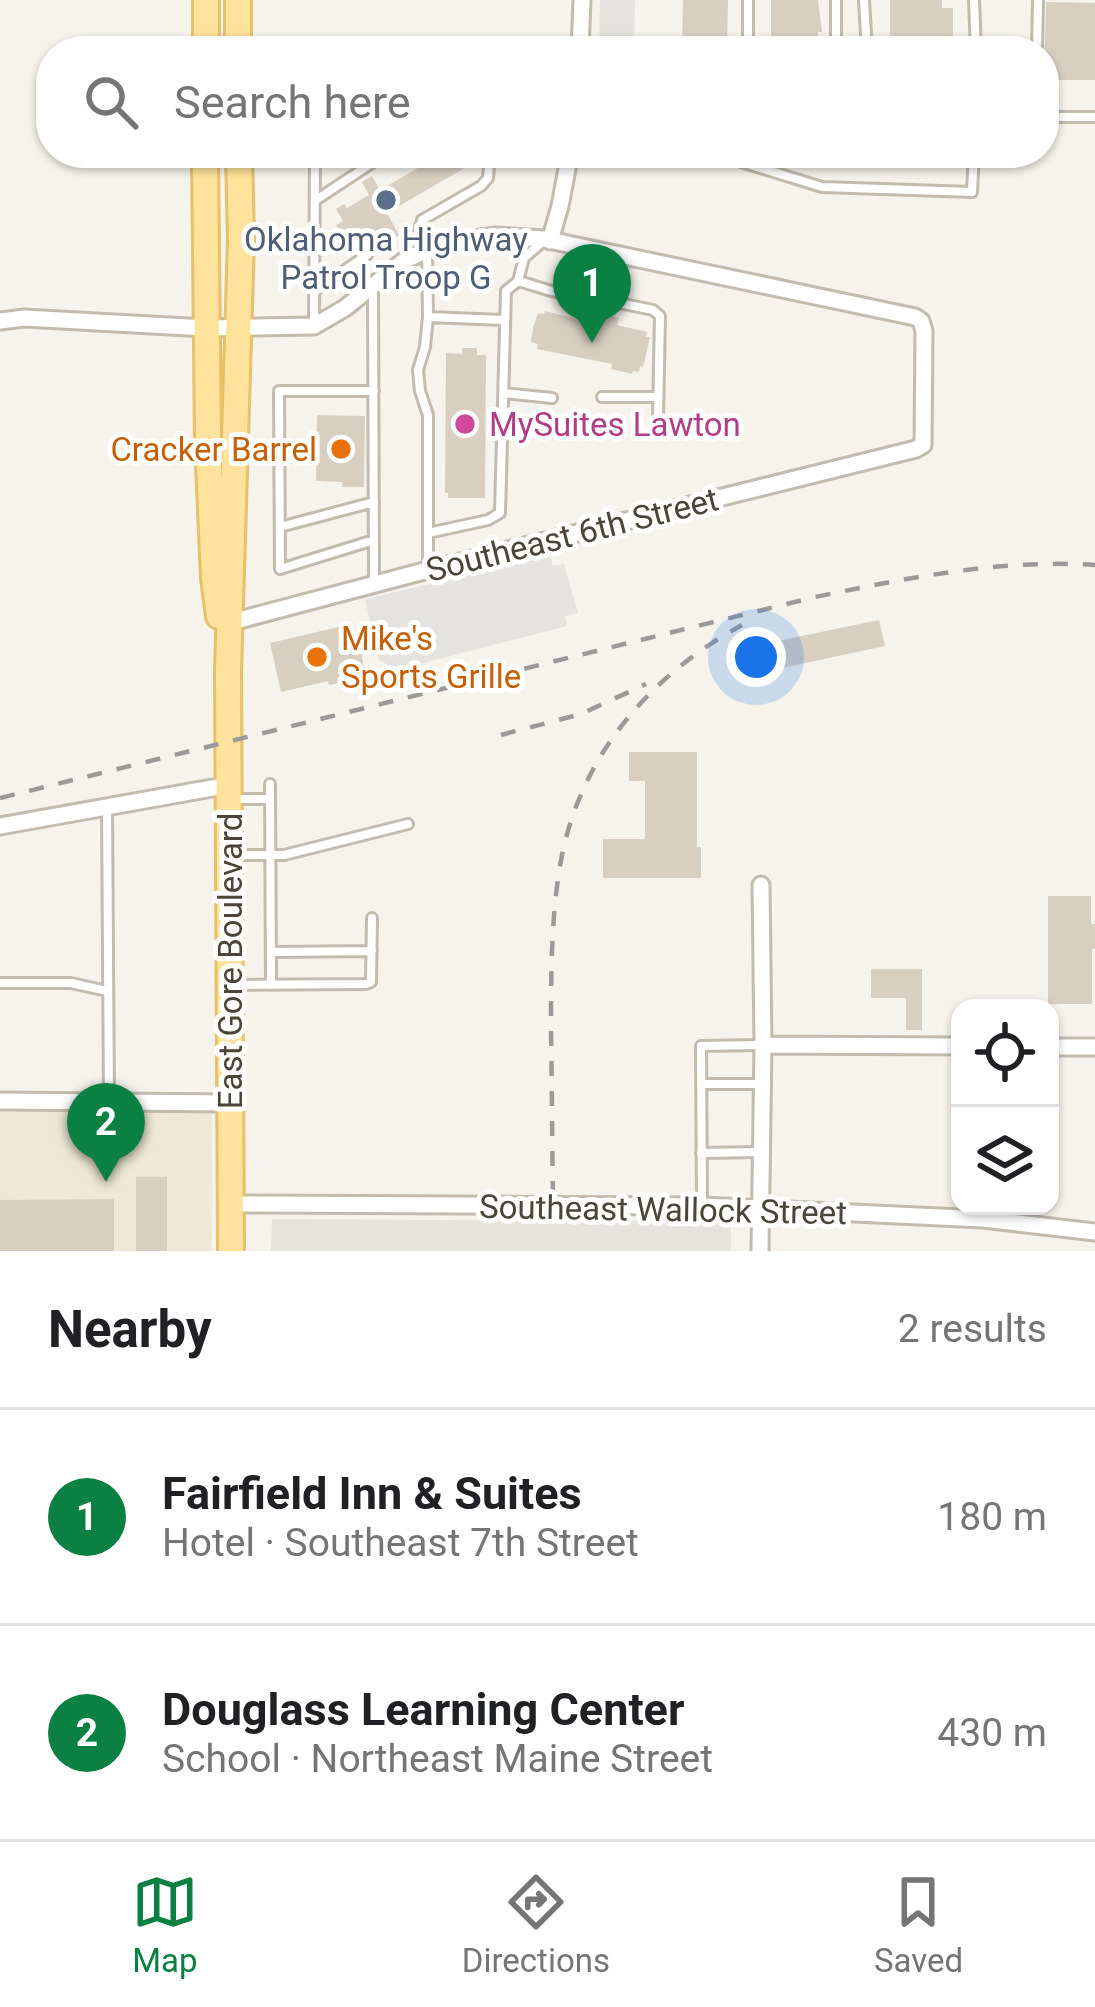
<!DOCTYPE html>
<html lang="en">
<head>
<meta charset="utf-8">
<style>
  body { margin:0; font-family:Roboto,sans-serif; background:#f2f2f2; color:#202124 }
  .controls { position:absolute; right:36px; bottom:36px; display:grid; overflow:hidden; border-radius:24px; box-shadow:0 3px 9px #0004 }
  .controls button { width:108px; height:108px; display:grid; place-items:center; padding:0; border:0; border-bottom:3px solid #e0e0e0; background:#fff; color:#202124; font:60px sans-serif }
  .you { position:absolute; left:756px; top:657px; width:42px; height:42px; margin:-30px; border:9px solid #fff; border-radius:50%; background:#1a73e8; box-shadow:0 0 0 18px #1a73e833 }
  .badge { display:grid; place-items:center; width:78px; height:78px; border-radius:50%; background:#0b8043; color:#fff; font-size:39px; font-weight:700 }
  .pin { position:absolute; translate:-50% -99px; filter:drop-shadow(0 3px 6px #0008) }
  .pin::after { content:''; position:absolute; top:63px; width:42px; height:36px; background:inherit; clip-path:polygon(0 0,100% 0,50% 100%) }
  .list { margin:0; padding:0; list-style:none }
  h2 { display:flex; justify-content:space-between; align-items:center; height:156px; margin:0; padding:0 48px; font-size:51px }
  h2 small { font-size:39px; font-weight:400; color:#757577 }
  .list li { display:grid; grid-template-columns:78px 1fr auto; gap:36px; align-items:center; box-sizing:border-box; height:216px; padding:0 48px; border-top:3px solid #e0e0e0 }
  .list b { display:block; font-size:45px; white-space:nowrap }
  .list p { margin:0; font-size:39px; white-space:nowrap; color:#757577 }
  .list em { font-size:39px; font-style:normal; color:#757577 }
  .icon { flex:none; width:66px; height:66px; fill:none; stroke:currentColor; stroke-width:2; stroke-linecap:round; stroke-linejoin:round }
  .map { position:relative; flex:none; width:1095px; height:1251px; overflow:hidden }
  .search { position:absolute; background:#fff; box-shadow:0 3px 9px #0004; left:36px; right:36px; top:36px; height:132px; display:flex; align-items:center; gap:30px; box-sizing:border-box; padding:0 42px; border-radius:48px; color:#757577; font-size:45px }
  .sheet { height:588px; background:#fff }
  nav { display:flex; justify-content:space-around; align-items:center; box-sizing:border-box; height:168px; border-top:3px solid #e0e0e0; background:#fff; font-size:33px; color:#757577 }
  nav a { display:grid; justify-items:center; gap:6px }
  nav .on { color:#0b8043 }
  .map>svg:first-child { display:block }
  .industrial { fill:#e6e2dd }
  .education { fill:#efe8d6 }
  .parking { fill:#e5e3e0 }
  .building { fill:#d8cfc1 }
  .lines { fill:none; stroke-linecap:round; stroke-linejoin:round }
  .service-casing { stroke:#c2bbae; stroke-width:14 }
  .minor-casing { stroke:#c2bbae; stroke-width:21 }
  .primary-casing { stroke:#e6c16a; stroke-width:30 }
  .service { stroke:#fff; stroke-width:8 }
  .minor { stroke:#fff; stroke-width:15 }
  .primary { stroke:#ffe39c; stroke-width:24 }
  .rail { stroke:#9a9a9a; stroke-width:4.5; stroke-dasharray:15 15; stroke-linecap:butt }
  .service-dot { fill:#5c6f8a; stroke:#fff; stroke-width:4.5 }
  .hotel-dot { fill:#d1479c; stroke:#fff; stroke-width:4.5 }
  .food-dot { fill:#e8710a; stroke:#fff; stroke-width:4.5 }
  .labels { text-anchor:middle; stroke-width:10; stroke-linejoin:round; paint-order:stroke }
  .service-label { font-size:33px; fill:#4e5e75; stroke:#fff }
  .hotel-label { font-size:33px; fill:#b23c85; stroke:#fff; text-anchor:start }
  .food-label { font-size:33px; fill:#c56008; stroke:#fff; text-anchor:end }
  .street-label { font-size:33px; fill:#4b4439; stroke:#fff }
</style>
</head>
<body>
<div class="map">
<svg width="1095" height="1251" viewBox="0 0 1095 1251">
  <rect width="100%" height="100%" fill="#f6f3ec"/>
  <path class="industrial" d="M272 1219 731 1222V1251H271Z"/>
  <path class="education" d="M0 1112H212V1251H0Z"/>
  <path class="parking" d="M600 0H635L634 51H599Z
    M550 556 553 566 564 564 578 613 565 616 567 626 396 670 378 659 365 599Z"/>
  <path class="building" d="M683 0H728L727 51H682Z
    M771 0H818L822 32H818L819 51H771Z
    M890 0H942V8H953V40H939V51H890Z
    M1046 2 1095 3V80H1044Z
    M444 153H453L463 169 387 213 399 235 378 247 374 240 352 252 336 225 343 221 336 209 344 204 347 208 369 195 362 182 372 176 380 190Z
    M545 311 588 322 590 311 619 318 617 325 647 332 646 337H650L643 367 640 366 639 372 633 371 632 374 611 369 612 364 537 349 538 344 531 342 533 328 538 313 544 314Z
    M462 348H477V355H486L485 498H448V493H445L446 353 462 354Z
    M317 415 365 416 364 487H342V482L316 481Z
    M879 620 885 646 754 674 749 647Z
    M347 625 356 631 365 671 352 674 353 680 329 685 328 681 281 692 270 643Z
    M629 752H697V847H701V878H603V839H645V781H629Z
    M1048 896H1091V924H1095V949H1092V1004H1048Z
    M871 969H922V1030H906V998H871Z
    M136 1177H167V1251H136Z
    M114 1199V1251H0V1200Z"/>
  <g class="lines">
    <g class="service-casing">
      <path id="service" d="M836 0V51
        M864 0 867 51
        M974 0 976 51
        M748 51V0
        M1037 51 1038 0
        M1044 113 1050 117H1095
        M737 153 741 162 822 187 972 192 974 153
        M316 200 387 153
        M518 281C535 285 559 296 577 294 588 293 594 286 605 286L619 303 653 310 660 316 658 418
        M373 285 374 582
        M316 290 367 255
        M428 317 504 320
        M314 325 315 153
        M374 391H279L280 569 374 540
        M504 393 552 398
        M602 397H658
        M280 527 374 502
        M428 533 488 520 500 513 506 291 518 281 524 258 541 243
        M428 568V415L420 391 418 370 425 347 428 317 427 250 419 232 422 220 481 186 488 178 490 153
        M270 784 271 985
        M231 799H270
        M107 806 109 1101
        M231 855H284L408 824
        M271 952 372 951
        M0 983H71L107 991
        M232 985 366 984 371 982 372 918
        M701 1084H762
        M701 1153 760 1152
        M702 1205 701 1046 761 1045"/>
    </g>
    <g class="minor-casing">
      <path id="minor" d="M580 51 582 0
        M550 241 560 206 570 153
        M0 321 24 318 206 328 314 326 345 308 405 260 444 243 496 236 544 239 915 317 921 321 924 331 923 445 916 449 428 570 224 624
        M0 826 229 785
        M763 1045 960 1046
        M1050 1047H1095
        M0 1101 231 1103
        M231 1204 702 1206 983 1219 1095 1232
        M760 1251 763 1045 761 885"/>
    </g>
    <g class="primary-casing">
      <path id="primary" d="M238 0V51
        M206 51V0
        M205 153 208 441 214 578 219 616
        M231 1251 228 671 241 240 239 153"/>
    </g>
    <use href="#service" class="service"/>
    <use href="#minor" class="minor"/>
    <use href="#primary" class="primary"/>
    <path class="rail" d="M501 735 581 714 646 684
      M0 798 815 597C908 578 999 559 1095 565
      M553 1196C552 1141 552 1086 551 1031 551 975 551 920 560 866 578 758 649 676 742 625"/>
  </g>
  <circle class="service-dot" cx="386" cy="200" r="12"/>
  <circle class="hotel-dot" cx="465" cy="424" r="12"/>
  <g class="food-dot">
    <circle cx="341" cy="449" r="12"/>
    <circle cx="317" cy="657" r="12"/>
  </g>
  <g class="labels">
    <g class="service-label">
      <text x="386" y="251">Oklahoma Highway<tspan x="386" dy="38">Patrol Troop G</tspan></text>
    </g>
    <g class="hotel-label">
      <text x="489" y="436">MySuites Lawton</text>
    </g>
    <g class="food-label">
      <text x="317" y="461">Cracker Barrel</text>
      <text x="341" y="650" text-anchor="start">Mike's<tspan x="341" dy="38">Sports Grille</tspan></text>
    </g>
    <g class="street-label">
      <text transform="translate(572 534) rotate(-14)" y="12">Southeast 6th Street</text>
      <text transform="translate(230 961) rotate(-90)" y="12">East Gore Boulevard</text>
      <text transform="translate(663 1209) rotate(1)" y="12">Southeast Wallock Street</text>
    </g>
  </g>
</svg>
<div class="controls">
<button><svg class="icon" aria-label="locate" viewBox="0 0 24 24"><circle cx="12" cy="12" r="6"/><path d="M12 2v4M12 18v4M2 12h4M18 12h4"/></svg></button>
<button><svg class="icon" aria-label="layers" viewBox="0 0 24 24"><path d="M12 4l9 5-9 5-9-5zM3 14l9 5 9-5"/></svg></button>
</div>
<div class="you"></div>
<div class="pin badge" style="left:592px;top:343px">1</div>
<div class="pin badge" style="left:106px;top:1182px">2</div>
<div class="search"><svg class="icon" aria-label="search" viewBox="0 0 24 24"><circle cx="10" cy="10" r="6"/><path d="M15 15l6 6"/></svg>Search here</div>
</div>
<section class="sheet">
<h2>Nearby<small>2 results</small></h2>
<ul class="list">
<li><span class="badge">1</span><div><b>Fairfield Inn &amp; Suites</b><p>Hotel · Southeast 7th Street</p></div><em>180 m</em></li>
<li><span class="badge">2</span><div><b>Douglass Learning Center</b><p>School · Northeast Maine Street</p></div><em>430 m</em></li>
</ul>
</section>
<nav>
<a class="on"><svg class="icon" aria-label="map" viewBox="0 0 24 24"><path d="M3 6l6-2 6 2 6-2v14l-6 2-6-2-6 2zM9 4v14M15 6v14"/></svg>Map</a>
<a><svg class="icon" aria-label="directions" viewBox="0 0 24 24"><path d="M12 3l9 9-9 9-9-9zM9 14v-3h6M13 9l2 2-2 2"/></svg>Directions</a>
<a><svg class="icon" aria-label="saved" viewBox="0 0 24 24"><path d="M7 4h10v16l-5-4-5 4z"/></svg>Saved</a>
</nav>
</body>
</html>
